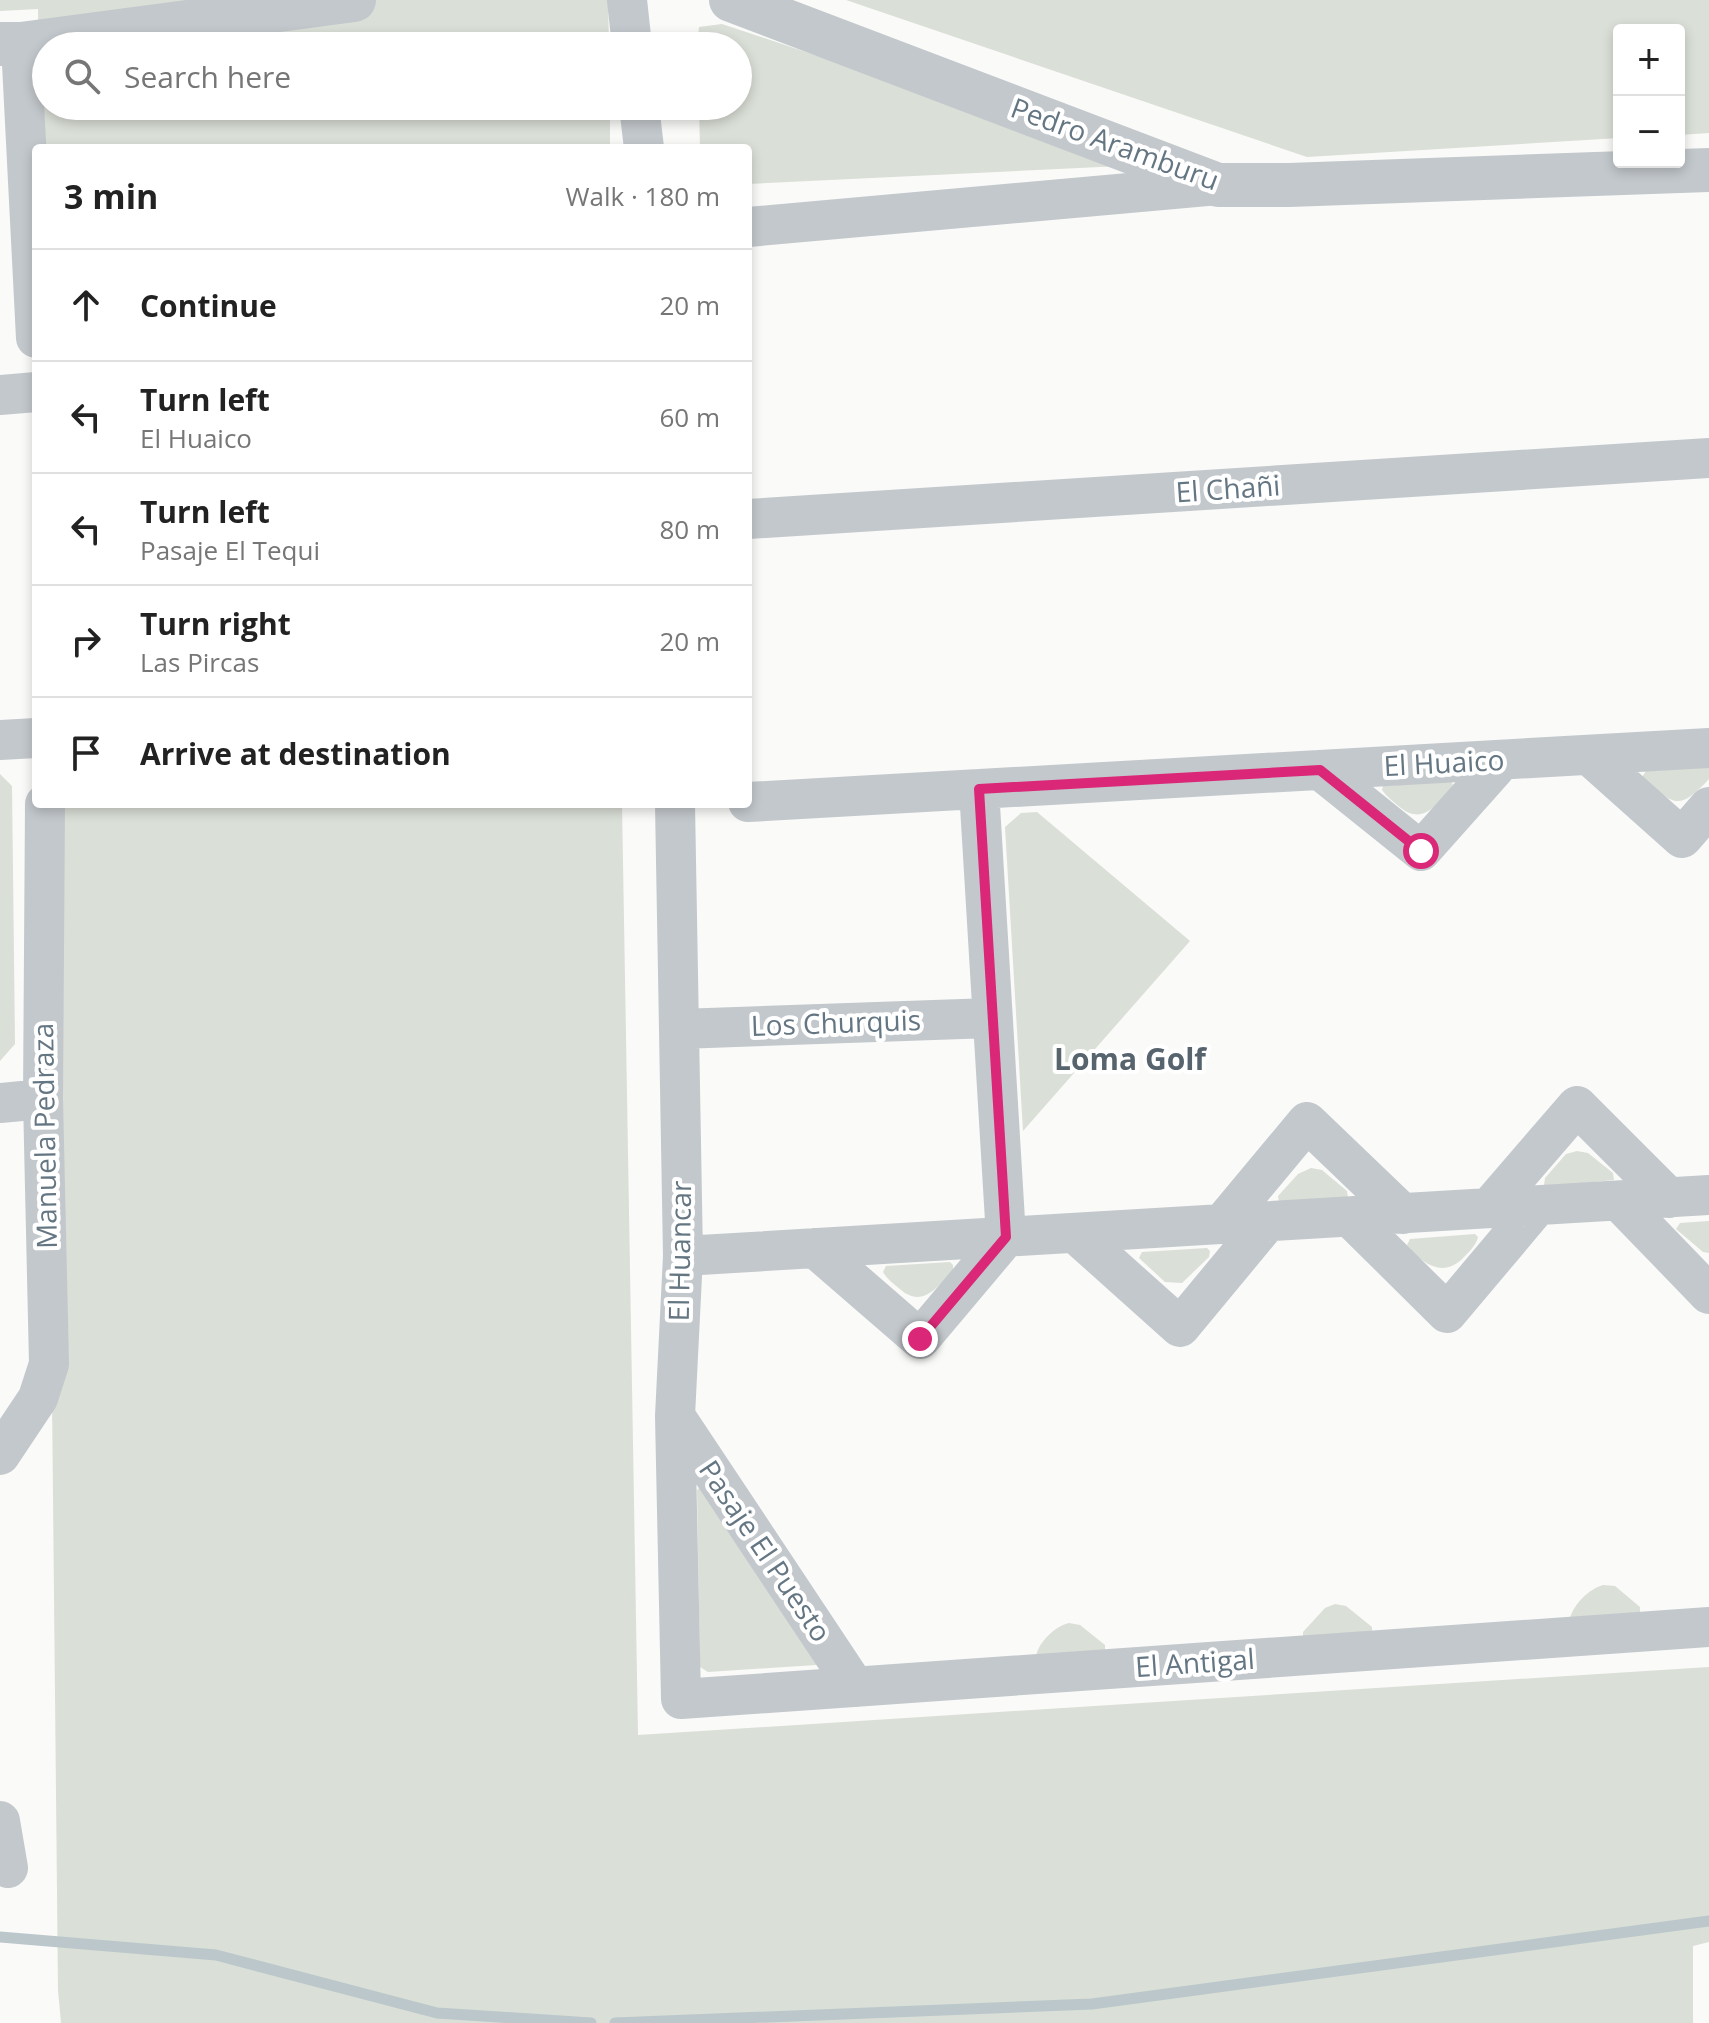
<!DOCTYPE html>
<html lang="en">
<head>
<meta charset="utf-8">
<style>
  body { margin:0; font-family:"Open Sans",sans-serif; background:#f6f6f6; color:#222 }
  .controls { position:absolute; right:24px; top:24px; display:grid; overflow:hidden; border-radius:8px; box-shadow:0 4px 12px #0003 }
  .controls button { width:72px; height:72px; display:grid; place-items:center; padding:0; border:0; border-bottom:2px solid #e0e0e0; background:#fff; color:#222; font:40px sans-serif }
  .stop { position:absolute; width:24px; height:24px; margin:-18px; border:6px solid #db2777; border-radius:50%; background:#fff }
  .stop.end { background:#db2777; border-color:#fff; box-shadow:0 2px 8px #0008 }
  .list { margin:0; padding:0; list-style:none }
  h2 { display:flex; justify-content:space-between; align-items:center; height:104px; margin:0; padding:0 32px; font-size:34px }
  h2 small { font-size:26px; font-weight:400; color:#767676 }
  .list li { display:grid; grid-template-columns:52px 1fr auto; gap:24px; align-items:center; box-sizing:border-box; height:112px; padding:0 32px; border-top:2px solid #e0e0e0 }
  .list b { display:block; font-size:30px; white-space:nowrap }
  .list p { margin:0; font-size:26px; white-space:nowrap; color:#767676 }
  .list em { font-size:26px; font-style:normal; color:#767676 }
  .icon { flex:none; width:44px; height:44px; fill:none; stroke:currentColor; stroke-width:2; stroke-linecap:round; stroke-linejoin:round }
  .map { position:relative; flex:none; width:1709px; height:2023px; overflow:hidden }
  .search { position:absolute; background:#fff; box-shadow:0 4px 12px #0003; left:32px; top:32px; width:720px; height:88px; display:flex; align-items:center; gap:20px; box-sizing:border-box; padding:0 28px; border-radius:44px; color:#767676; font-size:30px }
  .panel { position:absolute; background:#fff; box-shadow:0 4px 12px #0003; left:32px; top:144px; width:720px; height:664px; border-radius:8px }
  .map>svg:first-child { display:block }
  .green { fill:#dadfd7 }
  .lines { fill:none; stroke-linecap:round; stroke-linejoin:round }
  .stream { stroke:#bbc7cb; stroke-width:11 }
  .minor { stroke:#c3c8cc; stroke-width:40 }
  .tertiary { stroke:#c3c8cc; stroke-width:44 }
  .route { stroke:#db2777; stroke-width:10 }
  .labels { text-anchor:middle; stroke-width:8; stroke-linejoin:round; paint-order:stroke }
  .street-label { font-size:28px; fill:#657683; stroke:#fff }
  .neighbourhood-label { font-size:30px; font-weight:bold; fill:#57646e; stroke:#fff }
</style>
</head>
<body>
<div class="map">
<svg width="1709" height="2023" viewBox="0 0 1709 2023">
  <rect width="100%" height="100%" fill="#fafaf8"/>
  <path class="green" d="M0 0H608L609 46H46V106H610V148H40L38 9 0 11Z
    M846 0H1709V133L1679 135V30H1619V138L1307 157Z
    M722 24 1141 164 1142 165 748 184V148H700L699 106H738V46H697L699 27Z
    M1709 767V779C1677 813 1674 804 1642 777L1646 771Z
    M0 774 12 786 15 1044 0 1061Z
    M1451 781 1453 785C1439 802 1424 826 1401 808 1394 802 1387 797 1382 790L1383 786Z
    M46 804H622L638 1735 1709 1667V1942L1693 1946V2023H61L58 1990Z
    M1037 812 1190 941 1023 1131 1005 827 1021 813Z
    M1577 1151 1588 1153 1613 1173 1614 1180 1547 1187 1544 1185 1545 1178 1566 1154Z
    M1311 1168 1322 1170 1347 1191 1348 1198 1279 1203 1278 1196 1298 1174Z
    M1709 1221V1253L1703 1252 1676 1229 1680 1223Z
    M1475 1234 1478 1237C1476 1245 1470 1251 1464 1257 1444 1279 1422 1264 1407 1245L1410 1239Z
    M1207 1248 1210 1251 1209 1257 1182 1283 1165 1282 1139 1258 1142 1252Z
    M950 1262 953 1265V1271C937 1287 923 1308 901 1290 894 1284 887 1279 883 1272L886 1266Z
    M701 1486 818 1662 816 1665 708 1672 700 1667 697 1490Z
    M1603 1585 1615 1586 1640 1607V1614L1570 1618C1574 1604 1589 1589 1603 1585Z
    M1335 1604 1346 1606 1372 1627V1634L1303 1639V1632L1325 1608Z
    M1069 1623 1080 1625 1105 1645V1652L1036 1656C1039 1642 1055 1626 1069 1623Z"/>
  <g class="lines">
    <path class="stream" d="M0 1937 216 1955 437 2013 591 2023
      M615 2023 1092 2004 1709 1921"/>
    <path class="minor" d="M627 0 632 46
      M21 44 36 338
      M639 106 644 148
      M748 227 1218 185
      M0 395 36 392
      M748 519 1709 458
      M0 740 36 738
      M1589 755 1682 838 1709 807
      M1320 770 1421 851 1502 760
      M748 802 1709 748
      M675 804 683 1256 675 1416 681 1699 1709 1627
      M680 1029 991 1018
      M0 1103 43 1099
      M1619 1201 1709 1294
      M1489 1208 1577 1106 1669 1198
      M1350 1217 1447 1313 1537 1206
      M1222 1224 1307 1122 1403 1214
      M1075 1233 1180 1327 1267 1222
      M815 1248 920 1339 1006 1237 979 789
      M683 1256 1709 1195
      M675 1416 855 1687
      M0 1455 38 1398 49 1364 43 1099 45 804
      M0 1821 8 1868"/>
    <path class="tertiary" d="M731 0 1218 185H1289L1709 170
      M0 44H21L354 0"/>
  </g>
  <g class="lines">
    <path class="route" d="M920 1339 1006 1237 979 789 1320 770 1421 851"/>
  </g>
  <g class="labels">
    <g class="street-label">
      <text transform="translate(1115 144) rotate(20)" y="10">Pedro Aramburu</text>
      <text transform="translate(1228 489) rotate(-4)" y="10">El Chañi</text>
      <text transform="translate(1444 763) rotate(-3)" y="10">El Huaico</text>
      <text transform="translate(836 1023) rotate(-2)" y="10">Los Churquis</text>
      <text transform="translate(45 1136) rotate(-91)" y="10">Manuela Pedraza</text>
      <text transform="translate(680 1251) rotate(-89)" y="10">El Huancar</text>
      <text transform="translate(765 1551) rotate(56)" y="10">Pasaje El Puesto</text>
      <text transform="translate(1195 1663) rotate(-4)" y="10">El Antigal</text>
    </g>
    <g class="neighbourhood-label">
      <text x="1130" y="1070">Loma Golf</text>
    </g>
  </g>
</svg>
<div class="controls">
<button>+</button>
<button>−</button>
</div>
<div class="stop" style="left:1421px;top:851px"></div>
<div class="stop end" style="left:920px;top:1339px"></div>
<div class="search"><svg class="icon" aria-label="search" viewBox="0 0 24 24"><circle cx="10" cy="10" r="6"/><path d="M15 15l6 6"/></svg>Search here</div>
<section class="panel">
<h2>3 min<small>Walk · 180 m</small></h2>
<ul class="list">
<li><svg class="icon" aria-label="ahead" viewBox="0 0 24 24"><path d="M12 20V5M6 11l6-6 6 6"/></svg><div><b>Continue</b></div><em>20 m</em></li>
<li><svg class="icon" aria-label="left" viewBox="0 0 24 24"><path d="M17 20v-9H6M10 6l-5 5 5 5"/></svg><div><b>Turn left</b><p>El Huaico</p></div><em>60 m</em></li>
<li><svg class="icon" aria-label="left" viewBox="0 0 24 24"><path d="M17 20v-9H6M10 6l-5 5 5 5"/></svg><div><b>Turn left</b><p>Pasaje El Tequi</p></div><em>80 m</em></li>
<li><svg class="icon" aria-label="right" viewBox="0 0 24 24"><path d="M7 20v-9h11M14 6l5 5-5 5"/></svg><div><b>Turn right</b><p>Las Pircas</p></div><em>20 m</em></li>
<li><svg class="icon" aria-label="arrive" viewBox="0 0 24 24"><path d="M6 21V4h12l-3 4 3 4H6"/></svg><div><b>Arrive at destination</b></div></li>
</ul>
</section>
</div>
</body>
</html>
